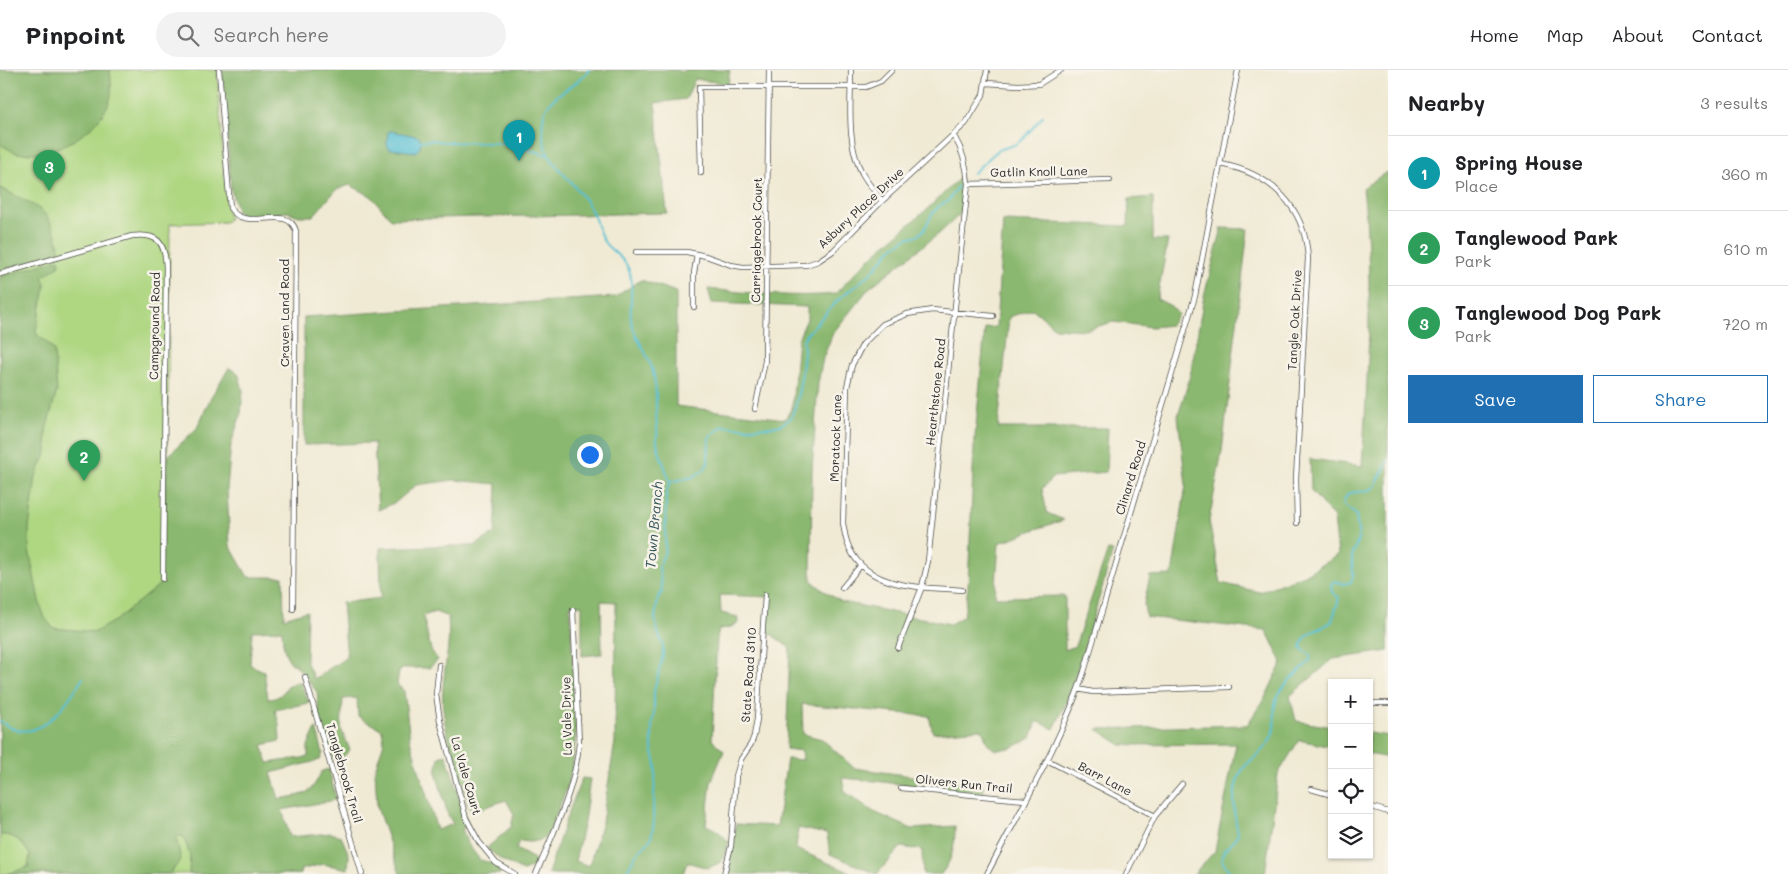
<!DOCTYPE html>
<html lang="en">
<head>
<meta charset="utf-8">
<style>
  body { margin:0; font-family:Mali,sans-serif; background:#f2f2f2; color:#202124 }
  .controls { position:absolute; right:15px; bottom:15px; display:grid; overflow:hidden; border-radius:0px; box-shadow:0 1px 4px #0004 }
  .controls button { width:45px; height:45px; display:grid; place-items:center; padding:0; border:0; border-bottom:1px solid #e0e0e0; background:#fff; color:#202124; font:25px sans-serif }
  .you { position:absolute; left:589px; top:384px; width:18px; height:18px; margin:-12px; border:4px solid #fff; border-radius:50%; background:#1a73e8; box-shadow:0 0 0 8px #1a73e833 }
  .badge { display:grid; place-items:center; width:32px; height:32px; border-radius:50%; background:#1f6fb2; color:#fff; font-size:16px; font-weight:700 }
  .pin { position:absolute; translate:-50% -41px; filter:drop-shadow(0 1px 2px #0008) }
  .pin::after { content:''; position:absolute; top:26px; width:18px; height:15px; background:inherit; clip-path:polygon(0 0,100% 0,50% 100%) }
  .list { margin:0; padding:0; list-style:none }
  h2 { display:flex; justify-content:space-between; align-items:center; height:65px; margin:0; padding:0 20px; font-size:21px }
  h2 small { font-size:16px; font-weight:400; color:#757577 }
  .list li { display:grid; grid-template-columns:32px 1fr auto; gap:15px; align-items:center; box-sizing:border-box; height:75px; padding:0 20px; border-top:1px solid #e0e0e0 }
  .list b { display:block; font-size:19px; white-space:nowrap }
  .list p { margin:0; font-size:16px; white-space:nowrap; color:#757577 }
  .list em { font-size:16px; font-style:normal; color:#757577 }
  .actions { display:flex; gap:10px; padding:15px 20px }
  .actions a { flex:1; padding:11px 0; border:1px solid #1f6fb2; border-radius:0px; text-align:center; font-size:18px; color:#1f6fb2 }
  .actions .main { background:#1f6fb2; color:#fff }
  .icon { flex:none; width:28px; height:28px; fill:none; stroke:currentColor; stroke-width:2; stroke-linecap:round; stroke-linejoin:round }
  .map { position:relative; flex:none; width:1388px; height:804px; overflow:hidden }
  header { display:flex; align-items:center; gap:30px; box-sizing:border-box; height:70px; padding:0 25px; background:#fff; border-bottom:1px solid #e0e0e0 }
  header strong { font-size:24px }
  nav { display:flex; gap:28px; margin-inline-start:auto; font-size:18px }
  .search { width:350px; height:45px; background:#f2f2f2; display:flex; align-items:center; gap:12px; box-sizing:border-box; padding:0 18px; border-radius:28px; color:#757577; font-size:19px }
  main { display:flex }
  aside { flex:1; background:#fff }
  .map>svg:first-child { display:block }
  .green { fill:#afd782; stroke:#6d8156 }
  .forest { fill:#8bb870; stroke:#5b724e }
  .water { fill:#57c0d4; stroke:#417680 }
  .lines { fill:none; stroke-linecap:round; stroke-linejoin:round }
  .stream { stroke:#57c0d4; stroke-width:2 }
  .street-casing { stroke:#494844; stroke-width:6 }
  .street { stroke:#fff; stroke-width:4.5 }
  .labels { text-anchor:middle; stroke-width:5; stroke-linejoin:round; paint-order:stroke }
  .street-label { font-size:12px; fill:#2b2b2b; stroke:#f7f3e8 }
  .water-label { font-size:14px; font-style:italic; fill:#38585e; stroke:#f7f3e8 }
</style>
</head>
<body>
<header>
<strong>Pinpoint</strong>
<div class="search"><svg class="icon" aria-label="search" viewBox="0 0 24 24"><circle cx="10" cy="10" r="6"/><path d="M15 15l6 6"/></svg>Search here</div>
<nav><a>Home</a><a>Map</a><a>About</a><a>Contact</a></nav>
</header>
<main>
<div class="map">
<svg width="1388" height="804" viewBox="0 0 1388 804">
  <rect width="100%" height="100%" fill="#f7f3e8"/>
  <filter id="ink" filterUnits="userSpaceOnUse"><feTurbulence type="fractalNoise" baseFrequency=".02" numOctaves="2"/><feDisplacementMap in="SourceGraphic" scale="10" xChannelSelector="R" yChannelSelector="G"/><feConvolveMatrix kernelMatrix="1 2 1 2 8 2 1 2 1" color-interpolation-filters="sRGB"/></filter>
  <filter id="wash" filterUnits="userSpaceOnUse"><feTurbulence type="fractalNoise" baseFrequency=".0096" numOctaves="4" result="noise"/><feDisplacementMap in="SourceGraphic" scale="20" xChannelSelector="R" yChannelSelector="G"/><feGaussianBlur stdDeviation="1.12" result="paint"/><feColorMatrix in="noise" values="0 0 0 0 0 0 0 0 0 0 0 0 0 0 0 0 0 1.4 0 .05"/><feComposite in="paint" operator="in"/></filter>
  <g filter="url(#wash)">
    <rect width="100%" height="100%" fill="#f0ead4"/>
    <path class="green" d="M0 0H217L227 139 229 148 226 152 170 154 165 604 240 602 301 804H0Z"/>
    <path class="forest" d="M0 0H110C111 11 113 25 108 35 95 62 63 81 33 83 28 83 22 84 17 83 11 81 5 77 0 74Z
      M222 0H675L682 2 685 0H730L728 14 695 9 686 29 655 33 667 143 391 149 371 126 350 115 337 119 313 146H299L288 142 245 146 238 143 231 120Z
      M1388 101V581L1333 589 1290 626 1296 651 1332 657V677L1299 670 1278 704 1265 804H1194L1215 781 1236 674 1121 675 1097 659 1247 655 1266 626 1282 592 1266 560 1146 547 1144 534 1150 506 1172 505 1186 415 1178 346 1190 307 1204 226 1222 158 1248 159 1222 381 1209 451 1221 513 1259 522 1304 505 1338 485 1334 448 1311 421 1310 389 1362 396C1368 303 1374 211 1363 118Z
      M961 107V143L941 162 869 218 833 263 823 288 818 313 812 400 811 510 824 521 842 532 950 554 964 546 968 517 974 378 985 258 996 257 1003 151 1128 156 1129 129 1153 127V170H1168L1157 229 1171 236 1178 244 1171 255 1152 257 1113 252 1085 260 1055 258 1033 239 1009 247 998 358H1108L1106 402 1053 407 1042 419 1047 443 1064 450 1036 459 999 473 995 527 1065 526V580L1075 576 1108 480 1113 481 1071 622 1054 659 1037 651 1031 668 1011 678 995 680 988 674 982 659 933 663 929 646 802 634 803 664 822 669 854 698 983 716 984 725 875 711 842 708 845 722 874 742 912 759 955 756C955 774 953 790 941 804H923L922 780 901 777 877 804 830 784 827 764 798 758 796 779 854 804H727L736 754 777 756 787 689 803 690 802 681 786 679 790 578 768 562 770 527 720 525 721 543 738 547V553L729 558 719 559 717 569 712 670 724 681 711 712 706 755 718 761 729 772 721 792 708 798 687 792 683 804H548L565 752 582 708 590 709 584 752 575 791 589 796 602 752 615 672 616 532 601 531 602 584 582 586V535L570 536 576 659 573 695 567 718 549 762 542 770 530 772 519 771 516 779 536 790 534 796 523 801 501 790 487 778 511 757 514 744 506 730 471 742C461 708 446 673 443 638 440 608 452 578 448 547L435 542 423 546 431 580 438 590 429 598H404L399 602 397 614 404 621 410 670 437 760 453 754 448 745 436 702 439 687 446 684 468 755 462 759 467 773 480 790 492 793 500 800V804H400L377 737 375 699 384 672 382 660C374 654 365 652 358 646L357 628 343 629 341 659 350 680 343 687 334 691 319 645 317 622 295 594H292C283 583 283 574 282 560L252 561 250 595 264 601 268 629C278 629 283 624 288 615L300 612 309 633 275 640 279 654 280 671 262 675 268 693 308 687V676L316 658 323 683 320 690 271 703 279 729C306 724 309 727 322 701L329 699 336 730 282 740 290 767 331 763 341 766 349 785 348 799 323 794 300 800 301 804H189L190 785 183 766 176 767 181 790 169 804H7L28 797 30 785C22 773 16 764 0 765V207L59 189 60 195 42 207 45 213V218L36 260 37 265 46 271 54 281 57 321 46 360 47 382 36 406 29 458V480L39 531 45 548 53 558 95 562 116 550 159 515 168 386 197 358 211 327 229 298 238 303 243 320 241 344 231 374 227 419 230 476 248 507H283L284 548 307 541 306 591 314 609 347 587 342 533 381 528 380 478 434 476H474L495 463 497 414 454 410 416 415 396 432 378 440 374 373 304 375V247L615 227 641 210 676 222V336L785 349 792 338 798 269 807 249V237L712 233 708 219C750 223 794 228 835 224L873 185 925 141Z
      M0 118C10 123 38 136 45 144 51 151 62 175 58 184L0 200Z
      M1369 663 1388 666V688L1369 684Z"/>
    <path class="water" d="M391 61 417 66 420 68C422 74 420 78 416 82L390 79 387 75 388 62Z"/>
    <g class="lines">
      <path class="stream" d="M589 0C567 27 535 23 544 71 547 92 570 108 582 126 587 132 592 141 595 149 598 157 600 166 605 173 612 182 624 188 628 198 635 213 629 233 631 250 634 269 649 283 653 302 658 320 655 339 657 358 658 363 656 368 657 373 660 387 666 399 670 412L666 424 665 481 659 497 662 522 658 528 655 548 657 560 663 575V585L654 621V644L652 654V678L656 695 653 743 654 752 651 768 647 774 636 784 625 804
        M420 71 432 70 444 72 496 73 515 76 548 85
        M973 103 998 80 1014 75 1022 70 1043 46
        M670 412 693 407 704 400 708 393 709 369 711 365 723 356 746 358 771 357 781 355 791 348 797 331 802 302 804 282 803 272 805 266 839 229 871 203 891 179 907 168 918 165 924 160 932 144 939 136 948 131 958 116
        M0 651C37 681 65 635 83 608
        M1231 804C1229 799 1224 796 1222 790 1220 779 1235 773 1238 763 1233 742 1230 711 1247 694 1257 685 1267 678 1272 666 1277 655 1273 646 1275 635 1278 617 1297 604 1310 591V585L1301 578C1303 561 1322 560 1332 551L1339 528 1332 522 1331 514 1335 511 1344 514 1351 512 1353 506 1352 486 1359 468 1356 445C1347 435 1337 438 1349 423L1366 421 1374 418 1388 391"/>
    </g>
  </g>
  <g filter="url(#ink)">
    <g class="lines">
      <g class="street-casing">
        <path id="street" d="M219 0 230 138C246 164 287 132 296 161L293 539
          M851 0C851 33 846 73 862 103 867 113 876 122 882 131
          M986 13 1018 15 1039 14 1061 0
          M1221 94C1271 104 1305 136 1308 188L1296 409 1297 453
          M701 103 699 17H866L881 11 892 0
          M968 114 1110 110
          M636 182H687L706 186 731 195 743 197 806 195 818 191 833 181 882 131 966 53 983 25 987 0
          M0 204 132 166C158 163 165 172 166 197L163 509
          M694 237V203L697 184
          M755 339 765 291 769 0
          M842 518 861 495
          M962 520C921 517 863 520 847 472 845 466 844 459 843 453L847 317 852 295 863 274 883 254 907 244 932 240 993 246
          M898 578 922 517 928 491 968 114C967 96 963 81 954 66
          M439 595 436 624 440 651 466 748 479 772 496 793 515 804
          M305 607 362 804
          M1078 619 1093 622 1229 617
          M1369 633H1388
          M1047 690 1155 746
          M901 718 1025 730
          M1311 719 1332 725
          M1369 736 1388 742
          M536 804C554 761 575 720 579 673L573 540
          M724 804 731 776 736 706 741 689 751 674 754 666 757 649 765 525
          M987 804C1021 738 1061 673 1084 602L1195 226 1238 0
          M1126 804 1155 746 1182 714"/>
      </g>
      <use href="#street" class="street"/>
    </g>
  </g>
  <g class="labels">
    <g class="street-label">
      <text transform="translate(1039 102) rotate(-1)" y="4">Gatlin Knoll Lane</text>
      <text transform="translate(861 138) rotate(-43)" y="4">Asbury Place Drive</text>
      <text transform="translate(757 170) rotate(-89)" y="4">Carriagebrook Court</text>
      <text transform="translate(285 243) rotate(-90)" y="4">Craven Land Road</text>
      <text transform="translate(1295 250) rotate(-87)" y="4">Tangle Oak Drive</text>
      <text transform="translate(155 256) rotate(-89)" y="4">Campground Road</text>
      <text transform="translate(936 322) rotate(-84)" y="4">Hearthstone Road</text>
      <text transform="translate(836 368) rotate(-88)" y="4">Moratock Lane</text>
      <text transform="translate(1131 408) rotate(-73)" y="4">Clinard Road</text>
      <text transform="translate(749 605) rotate(-86)" y="4">State Road 3110</text>
      <text transform="translate(567 646) rotate(-91)" y="4">La Vale Drive</text>
      <text transform="translate(344 703) rotate(74)" y="4">Tanglebrook Trail</text>
      <text transform="translate(466 706) rotate(74)" y="4">La Vale Court</text>
      <text transform="translate(1105 709) rotate(28)" y="4">Barr Lane</text>
      <text transform="translate(964 714) rotate(6)" y="4">Olivers Run Trail</text>
    </g>
    <g class="water-label">
      <text transform="translate(654 455) rotate(-85)" y="5">Town Branch</text>
    </g>
  </g>
</svg>
<div class="controls">
<button>+</button>
<button>−</button>
<button><svg class="icon" aria-label="locate" viewBox="0 0 24 24"><circle cx="12" cy="12" r="6"/><path d="M12 2v4M12 18v4M2 12h4M18 12h4"/></svg></button>
<button><svg class="icon" aria-label="layers" viewBox="0 0 24 24"><path d="M12 4l9 5-9 5-9-5zM3 14l9 5 9-5"/></svg></button>
</div>
<div class="you"></div>
<div class="pin badge" style="left:519px;top:91px;background:#0f9aa8">1</div>
<div class="pin badge" style="left:84px;top:411px;background:#2e9e5b">2</div>
<div class="pin badge" style="left:49px;top:121px;background:#2e9e5b">3</div>
</div>
<aside>
<h2>Nearby<small>3 results</small></h2>
<ul class="list">
<li><span class="badge" style="background:#0f9aa8">1</span><div><b>Spring House</b><p>Place</p></div><em>360 m</em></li>
<li><span class="badge" style="background:#2e9e5b">2</span><div><b>Tanglewood Park</b><p>Park</p></div><em>610 m</em></li>
<li><span class="badge" style="background:#2e9e5b">3</span><div><b>Tanglewood Dog Park</b><p>Park</p></div><em>720 m</em></li>
</ul>
<div class="actions"><a class="main">Save</a><a>Share</a></div>
</aside>
</main>
</body>
</html>
